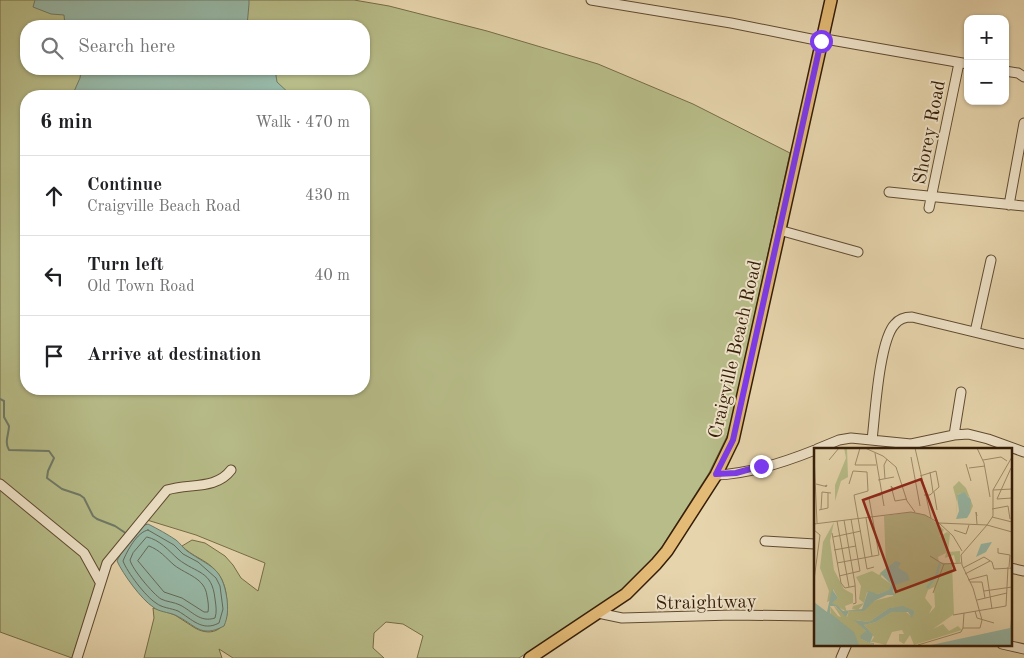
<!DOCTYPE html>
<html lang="en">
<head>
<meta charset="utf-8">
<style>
  body { margin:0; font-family:"Old Standard TT",serif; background:#f6f6f6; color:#202124 }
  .controls { position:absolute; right:15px; top:15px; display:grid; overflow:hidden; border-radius:10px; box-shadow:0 1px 4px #0004 }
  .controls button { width:45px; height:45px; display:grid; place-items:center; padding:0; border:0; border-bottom:1px solid #e0e0e0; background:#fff; color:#202124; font:25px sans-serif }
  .stop { position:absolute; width:15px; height:15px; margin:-11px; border:4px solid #7c3aed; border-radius:50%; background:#fff }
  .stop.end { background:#7c3aed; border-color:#fff; box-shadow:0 1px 5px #0008 }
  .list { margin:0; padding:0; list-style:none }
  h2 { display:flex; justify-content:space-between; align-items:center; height:65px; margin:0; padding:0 20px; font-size:21px }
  h2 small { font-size:16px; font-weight:400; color:#757577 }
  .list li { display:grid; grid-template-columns:32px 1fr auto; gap:15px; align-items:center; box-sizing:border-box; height:80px; padding:0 20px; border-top:1px solid #e0e0e0 }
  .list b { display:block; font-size:19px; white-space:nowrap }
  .list p { margin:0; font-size:16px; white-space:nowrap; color:#757577 }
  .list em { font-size:16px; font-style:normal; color:#757577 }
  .icon { flex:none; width:28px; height:28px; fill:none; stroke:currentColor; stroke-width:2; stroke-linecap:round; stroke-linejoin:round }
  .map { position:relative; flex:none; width:1024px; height:658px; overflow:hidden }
  .search { position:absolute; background:#fff; box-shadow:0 1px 4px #0004; left:20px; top:20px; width:350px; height:55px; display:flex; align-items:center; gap:12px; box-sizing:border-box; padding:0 18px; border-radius:20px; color:#757577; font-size:19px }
  .panel { position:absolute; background:#fff; box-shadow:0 1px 4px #0004; left:20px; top:90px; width:350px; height:305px; border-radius:20px }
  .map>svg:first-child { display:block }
  .green { fill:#b7bc88; stroke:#766c48 }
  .water { fill:#97b8a7; stroke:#6f7a68 }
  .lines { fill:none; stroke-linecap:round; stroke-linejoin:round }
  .shore { stroke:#666a58; stroke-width:1 }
  .stream { stroke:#6f7a68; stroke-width:2 }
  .minor-casing { stroke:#604b32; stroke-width:11 }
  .major-casing { stroke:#341d09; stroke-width:14 }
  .minor { stroke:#efe3c9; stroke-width:9 }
  .major { stroke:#e3ba76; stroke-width:11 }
  .route { stroke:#7c3aed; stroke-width:6 }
  .labels { text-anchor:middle; stroke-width:4; stroke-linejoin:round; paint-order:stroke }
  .street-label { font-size:19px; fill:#341d09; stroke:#efe3c9 }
  .inset-river { fill:none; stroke:#97b8a7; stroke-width:2.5 }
  .inset-road { fill:none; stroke:#9f8b6b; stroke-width:1 }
  .view { fill:#8f2418; fill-opacity:0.15; stroke:#8f2418; stroke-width:2.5 }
  .inset-edge { fill:none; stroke:#341d09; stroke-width:2.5 }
</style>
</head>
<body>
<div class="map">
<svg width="1024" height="658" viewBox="0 0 1024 658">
  <rect width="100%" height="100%" fill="#e6d4ac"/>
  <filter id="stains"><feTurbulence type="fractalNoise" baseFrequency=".004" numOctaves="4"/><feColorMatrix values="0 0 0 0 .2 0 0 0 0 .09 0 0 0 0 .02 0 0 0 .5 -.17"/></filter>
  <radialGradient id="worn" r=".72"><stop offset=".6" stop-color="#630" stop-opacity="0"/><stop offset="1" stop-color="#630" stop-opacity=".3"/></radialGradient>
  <path class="green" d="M0 0H39L66 5V26H26V69H86L76 96H26V389H364V96H289L278 84 269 69H364V26H246L247 0H354L389 6 487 31 598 64 693 104 790 153 729 432 709 473 654 559 624 589 519 658H417L423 636 403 624 386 622 374 633 373 648 384 658H233L219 649 222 658H144L154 618 153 608C160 610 168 612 175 615 182 619 188 624 195 628 213 638 229 628 227 607 227 594 225 581 216 571 207 560 191 556 182 546L192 540 205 543 225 556 233 565 241 578 258 591 265 563 196 535 147 520 111 561 93 593 72 658 0 632Z"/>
  <path class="water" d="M35 0H249V4L247 26H65L64 15 51 14 33 7Z
    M79 69H275L277 82 292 96H72L80 78 81 71Z
    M148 524C158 529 167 534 176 540 180 543 183 548 187 551 211 568 222 566 227 599 228 609 228 617 224 626 200 639 195 624 175 615 168 612 159 612 153 607 141 599 123 574 117 561 124 547 133 528 148 524Z"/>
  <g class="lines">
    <path class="shore" d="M148 530 174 545 183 554 198 562 216 578 220 586 223 609 219 623C202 632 192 619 178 611 171 608 162 608 156 603 146 597 127 572 123 561 127 551 137 532 148 530Z
      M147 537C160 540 168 550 178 559 197 574 212 570 215 599 216 606 217 612 215 618 200 623 192 611 180 605 174 602 167 602 161 599 153 594 132 569 130 560L133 553Z
      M149 546C160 550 166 558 174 565 187 575 205 578 207 596 208 601 209 607 208 612H204L182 598 164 592 138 561Z"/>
    <path class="stream" d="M0 399 4 401V417L9 426C9 434 4 442 9 450L49 451 54 458 48 471 47 478 62 489 80 495 84 498 93 516 97 519 115 526 127 534"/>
    <g class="minor-casing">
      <path id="minor" d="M591 0 731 23 821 41 831 40 968 64
        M1005 71 1018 73 1024 77
        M889 192 1024 206
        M1009 205 1024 123
        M929 208 959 63
        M779 230 858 252
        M975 332 991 260
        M954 435 961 392
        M872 440C875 416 879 340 895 324 899 319 906 317 912 317L1024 344
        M817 449 839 440 851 438 911 444 954 435 968 434 988 439 1024 452
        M716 475C748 474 785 462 815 450
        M0 484 84 553 100 582
        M765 541 815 544
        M1010 568 1024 571
        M598 613 622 618 733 615 815 616
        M1002 644 1024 649
        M77 658 107 563 167 490C189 483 216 490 231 470
        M841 658 847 644"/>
    </g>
    <g class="major-casing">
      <path id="major" d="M530 658 626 594 656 564 667 551 716 475 733 440 831 0"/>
    </g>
    <use href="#minor" class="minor"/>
    <use href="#major" class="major"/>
  </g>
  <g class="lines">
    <path class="route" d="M761 466 736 473 716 474 733 440 821 41"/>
  </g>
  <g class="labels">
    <g class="street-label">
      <text transform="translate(928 132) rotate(-79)" y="7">Shorey Road</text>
      <text transform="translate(734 349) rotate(-77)" y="7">Craigville Beach Road</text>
      <text transform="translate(706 601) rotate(-1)" y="7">Straightway</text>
    </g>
  </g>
  <g transform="translate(814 448)">
    <rect width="198" height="198" fill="#e6d4ac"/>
    <path d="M30 0H33L34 29 27 33 21 53V37L32 10ZM145 33 152 40 159 58 156 65 155 49 150 45 144 46 142 71 143 54 139 39ZM97 64 111 67 124 76 130 82 125 89 133 84 136 86 134 104 146 103V114L142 115 140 107 131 110 132 105 124 109 125 114 138 116 140 166 119 181 129 176 135 183 144 178 148 182 100 197 96 187 90 196 85 193V186H90L88 182 78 184 72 197 59 194 56 195 59 197H39L18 178 16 158 24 168 27 169 19 157 33 169 35 163 43 162 38 161 39 158 50 155 44 162H50L59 153 79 148 80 138 90 125 87 123 79 119 68 125 67 129 77 136 76 142 64 146 53 144 50 155 45 151 47 138 42 129 58 123 65 127 72 120 70 68ZM120 139 121 159 115 166 118 159 111 150 114 142ZM87 159 101 163 98 169 92 164H78L62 174 50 177 60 189 56 195 47 191 52 183 41 172 55 174 75 160ZM20 74 16 93 20 122 30 141 39 146V155L31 158 33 164 17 155 24 150 19 141 18 152 13 154 15 143 6 120 9 94Z" fill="#b7bc88" fill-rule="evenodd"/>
    <path d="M150 44 157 52 156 65 153 70 142 71 145 63 143 47ZM178 94 172 104 162 109 167 96ZM82 113 87 115 84 120 93 125 96 132 81 137 79 144 82 147H73L60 153 50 163H35L32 169 21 158H16V165L40 184 45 197H0V154L13 164 18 141 24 150 18 155 24 158 29 163 48 161 54 143 64 146 75 142 77 136 66 125ZM89 158 101 163 98 170 94 164H78L62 174 50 177 59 187 56 195H60V197L47 191 46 188 52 183 40 172 55 174 75 160ZM197 171V197H117L196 180Z" fill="#97b8a7"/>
    <path class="inset-river" d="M113 140 122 128 126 115"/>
    <path class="inset-road" d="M46 0 41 17H62M51 0 69 8 82 19 93 53 101 64M101 0 117 70M163 0 170 15 176 49M164 0H185M61 5 70 58M0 7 3 75M97 9 106 58M15 12 25 0M169 12 187 9 193 13M152 16 157 33M155 20 171 18M116 24 119 44M106 28 122 23 125 39 116 47H110M71 31 70 17 73 11M64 32 80 29M2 36 10 38H11L12 39 13 37 11 38M35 36 39 23 53 24 54 43 40 47 53 121 60 119M80 41 77 38 81 53 93 51M179 42 198 41M120 44 123 62M183 51 197 20M183 51 198 50M178 61 194 58 196 71M5 62 14 60V45M7 62 8 44 17 45M163 68 162 64 163 76M178 69 198 74M52 70 58 108M30 72 41 136 42 155 39 156M23 73 35 139M125 75 139 88 148 103M0 76 97 64 111 67 125 75 173 77 198 84M173 77 179 68V42L198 9M0 82 6 87 0 132M140 82 152 86 155 77M18 85 27 135 31 140 41 138M19 89 47 83M184 100V105L196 107 195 119M20 102 42 98M116 108 129 116 147 115M23 115 65 107 55 50 67 47M149 120 170 109 178 114 180 121 198 120M151 126 176 113M25 128 46 123 37 71M154 132 173 127 178 161M156 134H168L171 150M170 143 198 139M119 145 130 116M163 152 193 145M161 163 163 170 180 175M139 167 192 158 194 119M149 180H166L168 172 159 140 148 117 147 107 173 77M149 180 150 165M104 197 147 184 149 180"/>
    <path class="view" d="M107 31 141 122 82 144 49 52Z"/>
    <rect width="198" height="198" class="inset-edge"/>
  </g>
  <rect width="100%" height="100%" filter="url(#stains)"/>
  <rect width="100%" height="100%" fill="url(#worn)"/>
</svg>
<div class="controls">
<button>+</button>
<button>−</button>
</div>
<div class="stop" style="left:821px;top:41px"></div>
<div class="stop end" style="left:761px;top:466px"></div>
<div class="search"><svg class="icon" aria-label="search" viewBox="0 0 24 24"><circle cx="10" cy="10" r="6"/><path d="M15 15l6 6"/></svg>Search here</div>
<section class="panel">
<h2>6 min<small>Walk · 470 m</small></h2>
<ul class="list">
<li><svg class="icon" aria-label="ahead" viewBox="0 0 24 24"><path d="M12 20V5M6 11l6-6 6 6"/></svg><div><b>Continue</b><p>Craigville Beach Road</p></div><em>430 m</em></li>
<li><svg class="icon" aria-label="left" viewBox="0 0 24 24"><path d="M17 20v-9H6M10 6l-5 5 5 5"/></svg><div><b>Turn left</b><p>Old Town Road</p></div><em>40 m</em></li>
<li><svg class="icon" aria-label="arrive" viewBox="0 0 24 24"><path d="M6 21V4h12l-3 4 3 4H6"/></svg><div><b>Arrive at destination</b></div></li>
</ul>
</section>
</div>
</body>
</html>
